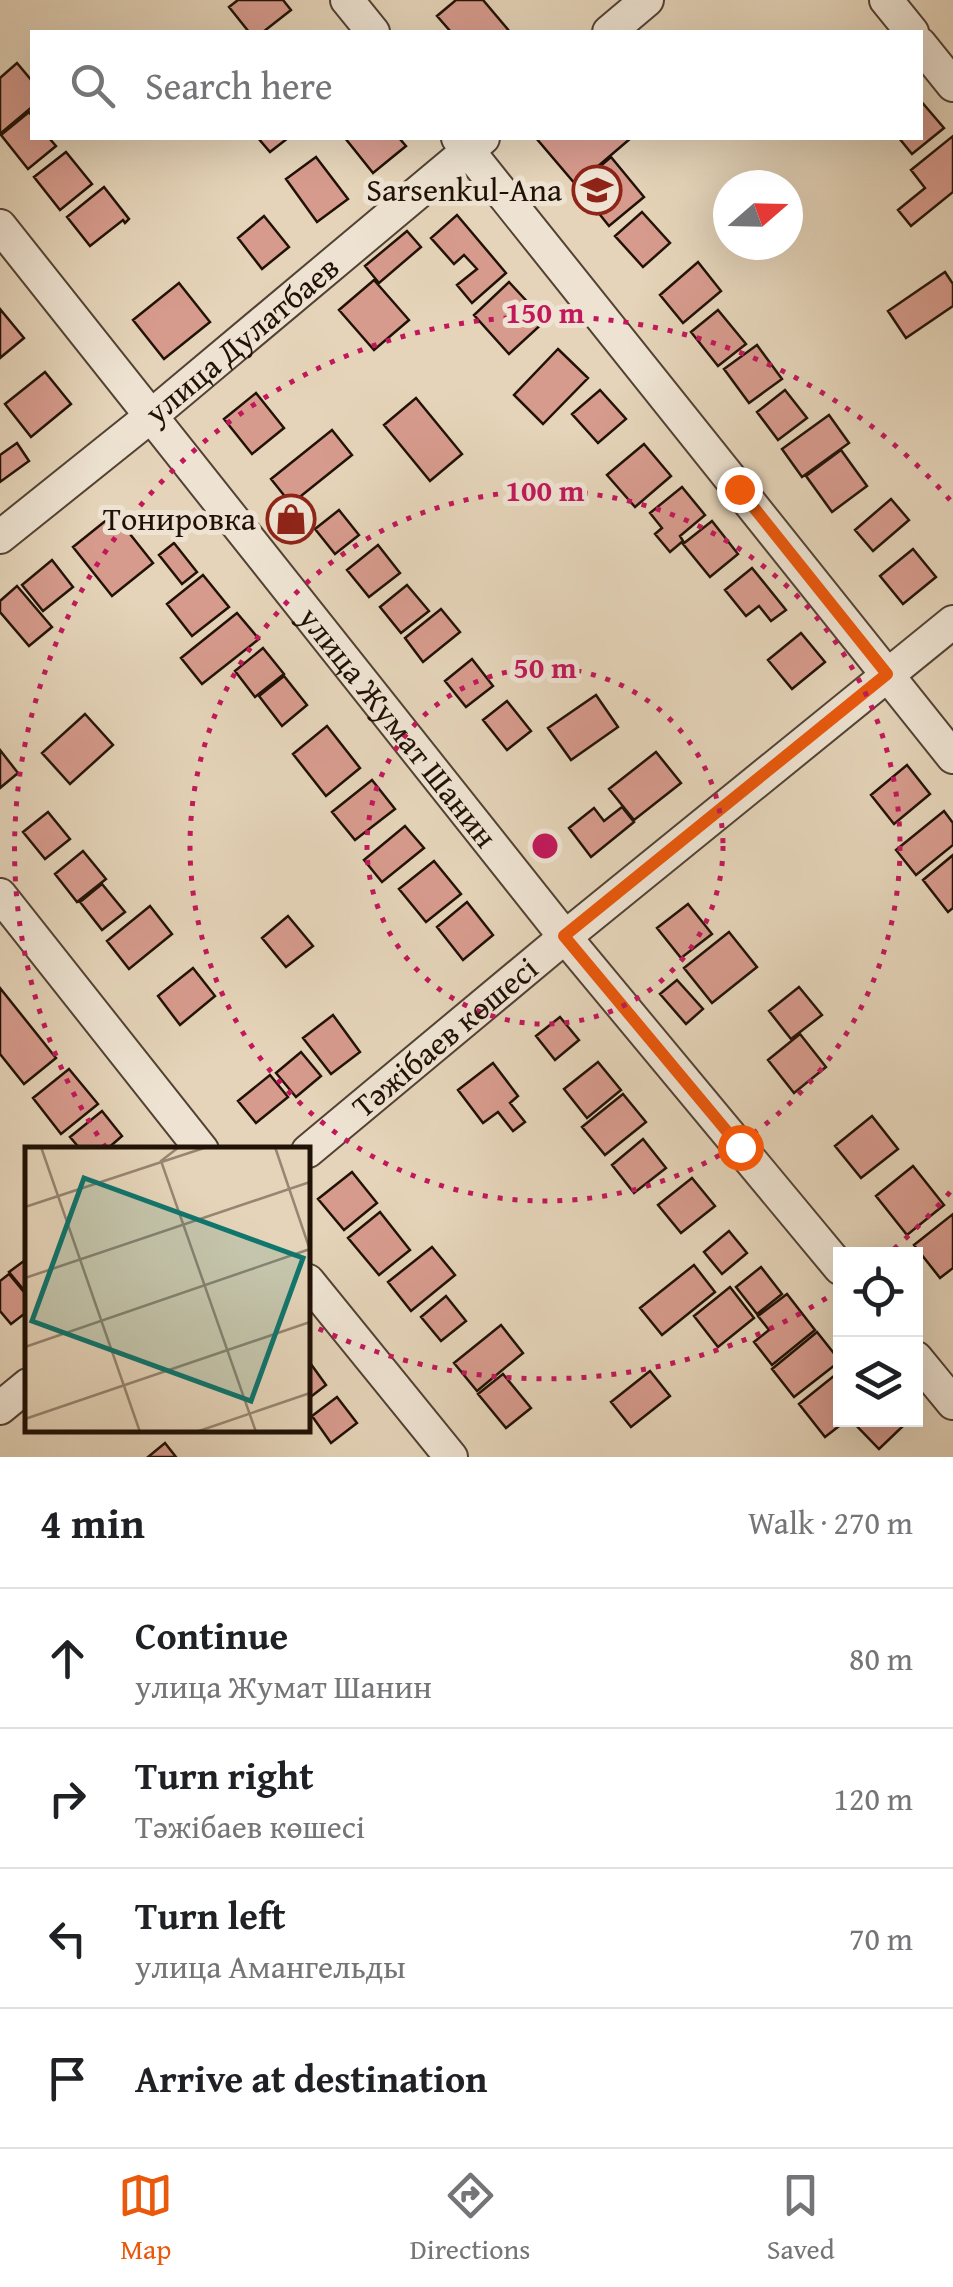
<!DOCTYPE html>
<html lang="en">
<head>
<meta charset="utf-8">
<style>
  body { margin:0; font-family:"Gentium Book Plus",serif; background:#f2f2f2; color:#202124 }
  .controls { position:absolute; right:30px; bottom:30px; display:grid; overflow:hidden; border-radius:0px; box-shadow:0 10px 40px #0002 }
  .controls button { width:90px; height:90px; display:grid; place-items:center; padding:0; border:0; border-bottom:2px solid #e0e0e0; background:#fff; color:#202124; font:50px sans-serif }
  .compass { position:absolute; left:713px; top:170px; width:90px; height:90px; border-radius:50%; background:#fff; box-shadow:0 10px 40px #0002; rotate:70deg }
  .stop { position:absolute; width:30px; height:30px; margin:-22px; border:8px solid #ea580c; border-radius:50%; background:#fff }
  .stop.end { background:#ea580c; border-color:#fff; box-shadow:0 2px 10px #0008 }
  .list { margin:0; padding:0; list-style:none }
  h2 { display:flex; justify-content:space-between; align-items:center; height:130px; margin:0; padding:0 40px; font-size:42px }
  h2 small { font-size:32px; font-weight:400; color:#757577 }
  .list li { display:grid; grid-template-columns:65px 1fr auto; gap:30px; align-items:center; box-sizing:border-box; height:140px; padding:0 40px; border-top:2px solid #e0e0e0 }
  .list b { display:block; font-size:38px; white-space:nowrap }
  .list p { margin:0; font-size:32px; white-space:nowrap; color:#757577 }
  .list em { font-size:32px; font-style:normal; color:#757577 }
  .icon { flex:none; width:55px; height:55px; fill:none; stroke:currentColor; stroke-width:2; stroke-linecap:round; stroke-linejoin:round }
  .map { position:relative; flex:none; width:953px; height:1457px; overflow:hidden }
  .search { position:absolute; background:#fff; box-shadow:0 10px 40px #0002; left:30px; right:30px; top:30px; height:110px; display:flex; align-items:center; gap:25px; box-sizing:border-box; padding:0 35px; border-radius:0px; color:#757577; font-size:38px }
  .sheet { height:690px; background:#fff }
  nav { display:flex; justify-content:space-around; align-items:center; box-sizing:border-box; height:140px; border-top:2px solid #e0e0e0; background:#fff; font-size:28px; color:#757577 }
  nav a { display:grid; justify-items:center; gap:5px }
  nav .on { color:#ea580c }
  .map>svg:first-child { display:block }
  .building { fill:#d79b8d; stroke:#211207; stroke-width:2.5 }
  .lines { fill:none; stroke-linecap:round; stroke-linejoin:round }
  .minor-casing { stroke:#524234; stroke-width:36 }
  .minor { stroke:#eee3d2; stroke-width:32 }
  .route { stroke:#ea580c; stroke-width:12 }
  .ring { fill:none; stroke:#c2185b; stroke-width:5; stroke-dasharray:5 10 }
  .labels { text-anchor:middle; stroke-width:10; stroke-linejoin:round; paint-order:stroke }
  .poi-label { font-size:32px; fill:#211207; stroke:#eee3d2; text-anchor:end }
  .street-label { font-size:32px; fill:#211207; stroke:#eee3d2 }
  .inset-road { fill:none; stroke:#978672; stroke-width:2.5 }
  .view { fill:#0f766e; fill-opacity:0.15; stroke:#0f766e; stroke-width:5 }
  .inset-edge { fill:none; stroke:#211207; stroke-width:5 }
  .centre { fill:#c2185b; stroke:#eee3d2; stroke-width:5 }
  .ring-label { font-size:30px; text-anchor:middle; font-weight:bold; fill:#c2185b; stroke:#eee3d2; stroke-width:10; stroke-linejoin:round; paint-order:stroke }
</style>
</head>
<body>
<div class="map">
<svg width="953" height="1457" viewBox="0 0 953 1457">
  <rect width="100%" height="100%" fill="#e5d4b9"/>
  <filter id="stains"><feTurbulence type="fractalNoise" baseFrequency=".002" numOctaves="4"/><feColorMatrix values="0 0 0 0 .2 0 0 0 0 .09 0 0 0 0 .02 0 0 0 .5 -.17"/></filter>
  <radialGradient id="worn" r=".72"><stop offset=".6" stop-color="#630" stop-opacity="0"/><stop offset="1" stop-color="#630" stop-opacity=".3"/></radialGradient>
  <path class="building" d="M238 0H283L291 10 263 32H249L229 7Z
    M456 0H483L510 32H451L437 16Z
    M17 63 32 81V107L0 134V78Z
    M920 100 944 128 912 154 899 138H920Z
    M29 112 32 116V138H49L56 146 28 169 1 135Z
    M953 136V192L911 226 898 210 925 188 911 170Z
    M258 138H288L270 152Z
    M345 138H399L406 146 373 173Z
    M536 138H631L576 185Z
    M66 152 92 184 60 210 34 177Z
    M316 157 348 199 317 222 286 179Z
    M611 157 644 197 609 226 577 186Z
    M104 187 129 219 125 223 123 220 90 246 67 217Z
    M642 212 670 243 643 267 615 236Z
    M457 215 506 273 472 303 457 285 477 269 464 255 454 264 431 238Z
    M264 216 289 247 262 269 238 238Z
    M407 231 421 247 379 283 365 266Z
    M698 262 721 291 683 323 660 295Z
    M945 272 953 284V306L906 338 888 311Z
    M374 280 409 320 374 350 339 310Z
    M509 282 545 321 509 354 474 315Z
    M179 283 210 322 164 359 133 320Z
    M0 309 24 338 0 358Z
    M718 310 746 344 718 366 691 332Z
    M757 345 782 379 749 403 724 369Z
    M558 349 588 378 543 424 514 395Z
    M45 372 71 404 31 437 5 404Z
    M600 390 626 419 598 443 572 414Z
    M785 390 807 418 778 440 757 412Z
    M256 393 284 428 252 454 224 419Z
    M416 398 462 454 430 481 384 425Z
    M829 415 849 443 802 477 782 449Z
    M332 430 352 455 291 504 271 479Z
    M17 443 29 461 0 482V455Z
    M644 444 671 476 635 507 607 475Z
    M841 450 867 486 832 512 806 476Z
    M682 487 705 515 680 536 683 541 670 552 655 534 662 528 650 513Z
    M302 497 313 511 286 532 275 518Z
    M891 499 909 520 873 551 855 530Z
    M339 510 359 535 335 554 315 529Z
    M114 514 153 563 112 596 73 547Z
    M712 521 738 554 710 577 683 544Z
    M174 543 197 572 182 584 159 555Z
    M378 545 400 573 369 597 347 570Z
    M913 549 936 577 903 604 880 576Z
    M52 560 73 587 43 611 22 585Z
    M752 568 786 610 771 621 759 606 746 616 725 590Z
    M203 575 229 607 192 636 167 604Z
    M407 585 429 611 401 633 380 607Z
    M17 586 52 627 29 646 0 612V601Z
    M441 609 460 632 423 662 405 638Z
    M237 613 259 639 202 684 181 658Z
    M801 633 825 662 792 689 768 660Z
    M263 648 284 674 255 697 235 671Z
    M472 659 493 686 466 707 445 681Z
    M284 676 307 705 282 726 259 696Z
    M596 695 618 727 571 760 548 728Z
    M507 701 531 731 507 750 483 720Z
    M85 714 113 745 70 784 42 753Z
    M327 726 360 768 326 796 293 754Z
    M0 750 18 773 0 788Z
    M656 752 681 783 634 820 609 789Z
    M907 765 930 794 894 824 871 795Z
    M372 780 395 809 355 840 332 812Z
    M622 807 634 822 591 857 569 828 594 808 604 821Z
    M944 811 953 823V845L916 875 896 850Z
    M48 812 70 839 45 859 23 832Z
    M405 826 424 848 382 882 364 860Z
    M83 851 106 879 77 902 55 874Z
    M953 855V908L948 912 923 880Z
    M434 861 461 894 426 922 399 889Z
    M102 884 125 912 102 930 80 902Z
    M467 902 493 935 463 960 437 927Z
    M688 904 712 934 681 958 657 928Z
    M150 906 172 934 129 969 107 941Z
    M288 916 313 946 286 967 262 938Z
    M729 932 757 967 712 1003 684 968Z
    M193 968 215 996 180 1025 158 996Z
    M677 980 703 1009 686 1024 660 994Z
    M799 987 822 1015 791 1039 769 1011Z
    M0 988 56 1058 24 1084 0 1054Z
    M333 1015 360 1052 331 1074 303 1038Z
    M560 1017 579 1040 555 1060 536 1036Z
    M800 1034 826 1067 794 1093 768 1060Z
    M301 1052 321 1076 296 1097 276 1073Z
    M598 1062 621 1090 587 1118 564 1089Z
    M493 1063 518 1096 510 1103 525 1122 513 1131 498 1112 483 1123 458 1090Z
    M69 1069 98 1104 61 1134 33 1098Z
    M270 1075 288 1097 256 1123 238 1101Z
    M623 1094 646 1122 605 1155 582 1127Z
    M102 1111 122 1136 106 1150H81L70 1137Z
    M872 1116 898 1149 861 1178 835 1146Z
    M643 1139 666 1168 634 1193 612 1165Z
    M913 1166 944 1205 907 1235 876 1196Z
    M352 1172 377 1203 344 1230 318 1199Z
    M692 1178 715 1206 681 1233 658 1205Z
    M380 1212 410 1250 379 1275 348 1238Z
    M953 1214V1268L940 1278 914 1245Z
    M729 1231 747 1253 722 1274 704 1252Z
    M432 1247 455 1275 411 1311 388 1282Z
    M28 1258V1295L9 1272Z
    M694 1265 715 1292 662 1335 640 1308Z
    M761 1267 782 1294 757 1314 736 1287Z
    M9 1274 28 1297V1311L11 1324 0 1311V1281Z
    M730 1287 754 1318 718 1347 694 1316Z
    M787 1294 815 1330 772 1365 754 1342 769 1330 758 1316Z
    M446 1296 466 1321 441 1341 421 1317Z
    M501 1325 523 1353 477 1391 454 1363Z
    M817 1332 840 1361 794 1397 772 1369Z
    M308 1360 326 1385 308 1399Z
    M650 1371 670 1396 631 1427 611 1402Z
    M840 1371V1420H847L825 1437 799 1404Z
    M503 1374 531 1408 506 1428 478 1394Z
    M337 1397 357 1423 331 1443 312 1416Z
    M854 1420H895L902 1427 879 1449 852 1421Z
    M165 1443 176 1457H148Z"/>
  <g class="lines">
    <g class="minor-casing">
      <g id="minor">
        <path d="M347 0 373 32"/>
        <path d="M886 0 912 32"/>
        <path d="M609 32 647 0"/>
        <path d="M920 44 953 85"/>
        <path d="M458 138 953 757"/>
        <path id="s1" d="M0 226 565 937 840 1268"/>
        <path id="s2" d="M0 537 151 416 483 138"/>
        <path d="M0 895 202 1150"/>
        <path id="s3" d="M308 1151 565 937 953 622"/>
        <path d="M308 1281 451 1457"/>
        <path d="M916 1358 953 1403"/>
        <path d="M0 1408 28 1385"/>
      </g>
    </g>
    <use href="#minor" class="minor"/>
  </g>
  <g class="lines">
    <path class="route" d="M739 489 887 674 564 936 740 1147"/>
  </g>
  <g class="ring">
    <circle cx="545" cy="846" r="178"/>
    <circle cx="545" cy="846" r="355"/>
    <path d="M950 1192A533 533 0 0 1 888 1254M839 1290A533 533 0 0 1 311 1325M106 1148A533 533 0 0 1 950 500"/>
  </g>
  <defs>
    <g id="school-ring" transform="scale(2.5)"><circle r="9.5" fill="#eee3d2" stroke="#8f2418" stroke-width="1.5"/><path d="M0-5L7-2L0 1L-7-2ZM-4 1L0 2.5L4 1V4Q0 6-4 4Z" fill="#8f2418"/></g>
    <g id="shop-ring" transform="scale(2.5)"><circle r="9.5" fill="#eee3d2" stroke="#8f2418" stroke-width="1.5"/><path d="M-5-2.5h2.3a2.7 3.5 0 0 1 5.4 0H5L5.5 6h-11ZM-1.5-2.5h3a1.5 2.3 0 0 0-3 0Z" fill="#8f2418"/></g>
  </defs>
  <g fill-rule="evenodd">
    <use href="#school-ring" x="597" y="190"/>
    <use href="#shop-ring" x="291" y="519"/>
  </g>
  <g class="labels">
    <g class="poi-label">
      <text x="562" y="201">Sarsenkul-Ana</text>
      <text x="256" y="530">Тонировка</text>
    </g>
    <g class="street-label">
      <text dy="11" stroke="none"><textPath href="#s2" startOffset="312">улица Дулатбаев</textPath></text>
      <text dy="11" stroke="none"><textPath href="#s1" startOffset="640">улица Жумат Шанин</textPath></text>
      <text dy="11" stroke="none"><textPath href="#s3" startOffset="178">Тәжібаев көшесі</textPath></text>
    </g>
  </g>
  <g transform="translate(25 1147)">
    <rect width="285" height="285" fill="#e5d4b9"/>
    <path class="inset-road" d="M16 0 115 285M154 0 136 14 231 285M250 0 285 103M0 60 182 0M0 131 285 35M0 200 285 102M0 272 285 175M171 285 285 246"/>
    <path class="view" d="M59 31 278 111 226 254 7 174Z"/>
    <rect width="285" height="285" class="inset-edge"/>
  </g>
  <circle cx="545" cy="846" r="15" class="centre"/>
  <g class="ring-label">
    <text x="545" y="323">150 m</text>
    <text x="545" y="501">100 m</text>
    <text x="545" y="678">50 m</text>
  </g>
  <rect width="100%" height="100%" filter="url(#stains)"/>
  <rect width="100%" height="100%" fill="url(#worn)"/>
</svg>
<div class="controls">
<button><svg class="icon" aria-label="locate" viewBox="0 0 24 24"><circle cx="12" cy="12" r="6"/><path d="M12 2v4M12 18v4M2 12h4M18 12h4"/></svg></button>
<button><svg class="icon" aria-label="layers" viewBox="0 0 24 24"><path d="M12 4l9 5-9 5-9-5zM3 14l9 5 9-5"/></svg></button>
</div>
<svg class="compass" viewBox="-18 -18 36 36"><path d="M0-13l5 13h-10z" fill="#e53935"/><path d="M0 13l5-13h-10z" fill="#757577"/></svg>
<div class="stop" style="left:740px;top:1147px"></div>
<div class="stop end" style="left:739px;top:489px"></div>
<div class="search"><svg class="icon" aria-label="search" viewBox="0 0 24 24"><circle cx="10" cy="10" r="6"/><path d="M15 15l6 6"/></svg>Search here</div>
</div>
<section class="sheet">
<h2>4 min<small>Walk · 270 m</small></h2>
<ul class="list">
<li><svg class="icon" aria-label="ahead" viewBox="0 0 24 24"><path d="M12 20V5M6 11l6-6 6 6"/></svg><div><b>Continue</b><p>улица Жумат Шанин</p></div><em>80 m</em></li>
<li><svg class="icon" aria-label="right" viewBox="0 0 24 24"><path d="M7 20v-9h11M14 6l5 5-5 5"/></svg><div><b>Turn right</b><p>Тәжібаев көшесі</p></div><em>120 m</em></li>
<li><svg class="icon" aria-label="left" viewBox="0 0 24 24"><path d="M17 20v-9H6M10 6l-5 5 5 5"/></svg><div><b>Turn left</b><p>улица Амангельды</p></div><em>70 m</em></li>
<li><svg class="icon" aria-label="arrive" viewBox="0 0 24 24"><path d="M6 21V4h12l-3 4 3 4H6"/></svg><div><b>Arrive at destination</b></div></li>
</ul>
</section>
<nav>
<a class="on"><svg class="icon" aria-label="map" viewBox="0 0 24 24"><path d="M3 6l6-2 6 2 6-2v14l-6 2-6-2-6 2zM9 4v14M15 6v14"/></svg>Map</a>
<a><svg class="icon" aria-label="directions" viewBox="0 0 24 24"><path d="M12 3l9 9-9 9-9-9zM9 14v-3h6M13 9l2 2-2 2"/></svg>Directions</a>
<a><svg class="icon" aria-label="saved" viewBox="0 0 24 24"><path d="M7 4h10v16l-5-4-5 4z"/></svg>Saved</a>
</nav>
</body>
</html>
